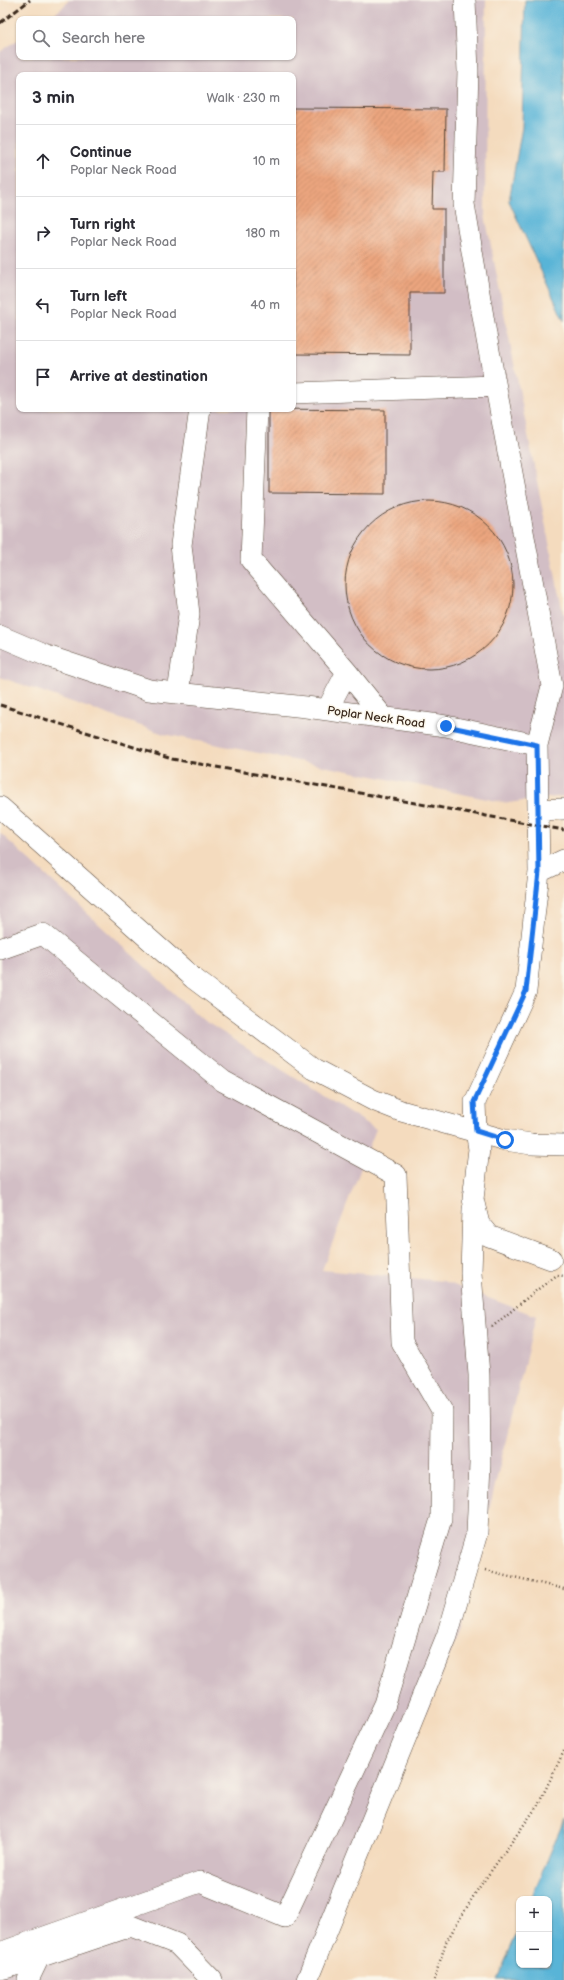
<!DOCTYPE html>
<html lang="en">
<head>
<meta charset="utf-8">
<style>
  body { margin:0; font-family:"Balsamiq Sans",sans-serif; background:#f2f2f3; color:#2b2b33 }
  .controls { position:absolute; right:12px; bottom:12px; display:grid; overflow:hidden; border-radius:8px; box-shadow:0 1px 3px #0004 }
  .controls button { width:36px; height:36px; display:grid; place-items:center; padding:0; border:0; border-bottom:1px solid #e1e1e2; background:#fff; color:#2b2b33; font:20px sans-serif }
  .stop { position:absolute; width:12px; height:12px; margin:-9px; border:3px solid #1a73e8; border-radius:50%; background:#fff }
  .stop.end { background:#1a73e8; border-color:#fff; box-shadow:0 1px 4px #0008 }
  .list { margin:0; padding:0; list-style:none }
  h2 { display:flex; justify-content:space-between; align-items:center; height:52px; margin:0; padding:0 16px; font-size:17px }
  h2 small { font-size:13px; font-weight:400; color:#7c7c81 }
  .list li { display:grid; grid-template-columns:26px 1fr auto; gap:12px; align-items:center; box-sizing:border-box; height:72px; padding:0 16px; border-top:1px solid #e1e1e2 }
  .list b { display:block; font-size:15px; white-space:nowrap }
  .list p { margin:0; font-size:13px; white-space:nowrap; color:#7c7c81 }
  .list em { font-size:13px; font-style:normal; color:#7c7c81 }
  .icon { flex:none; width:22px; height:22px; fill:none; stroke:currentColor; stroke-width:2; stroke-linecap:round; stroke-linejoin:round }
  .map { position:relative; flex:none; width:564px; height:1980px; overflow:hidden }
  .search { position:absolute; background:#fff; box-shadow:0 1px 3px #0004; left:16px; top:16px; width:280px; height:44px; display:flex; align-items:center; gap:10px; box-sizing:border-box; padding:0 14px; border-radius:8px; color:#7c7c81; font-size:15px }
  .panel { position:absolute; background:#fff; box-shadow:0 1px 3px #0004; left:16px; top:72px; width:280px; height:340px; border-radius:8px }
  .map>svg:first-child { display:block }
  .industrial { fill:#d2bec5; fill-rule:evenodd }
  .water { fill:#59b4d7; stroke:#4a6f7a }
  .building { fill:url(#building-hatch) }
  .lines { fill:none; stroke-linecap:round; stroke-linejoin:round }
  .minor-casing { stroke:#574536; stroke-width:22 }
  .path { stroke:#574536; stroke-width:2.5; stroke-dasharray:1 3; stroke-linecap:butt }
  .minor { stroke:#fff; stroke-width:21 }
  .rail { stroke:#3b2a1e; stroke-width:3; stroke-dasharray:6 3; stroke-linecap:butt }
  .route { stroke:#1a73e8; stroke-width:5 }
  .labels { text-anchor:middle; stroke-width:3; stroke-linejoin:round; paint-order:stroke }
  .street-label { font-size:12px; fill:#3b2a1e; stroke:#fbf7ec }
</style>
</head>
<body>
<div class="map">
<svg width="564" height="1980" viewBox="0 0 564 1980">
  <defs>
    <pattern id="building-hatch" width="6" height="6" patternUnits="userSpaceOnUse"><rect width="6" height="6" fill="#eca67f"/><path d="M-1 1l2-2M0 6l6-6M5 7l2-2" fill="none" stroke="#c08767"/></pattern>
  </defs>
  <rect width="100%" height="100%" fill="#fbf7ec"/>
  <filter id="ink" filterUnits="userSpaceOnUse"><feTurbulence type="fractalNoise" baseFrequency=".025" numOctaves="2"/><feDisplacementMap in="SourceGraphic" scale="8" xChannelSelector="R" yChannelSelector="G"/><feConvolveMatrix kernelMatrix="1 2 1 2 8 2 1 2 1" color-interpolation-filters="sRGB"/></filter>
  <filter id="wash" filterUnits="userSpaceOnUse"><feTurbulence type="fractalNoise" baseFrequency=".012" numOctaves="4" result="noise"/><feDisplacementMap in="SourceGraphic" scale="16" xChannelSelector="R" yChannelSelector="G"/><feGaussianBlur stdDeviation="0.9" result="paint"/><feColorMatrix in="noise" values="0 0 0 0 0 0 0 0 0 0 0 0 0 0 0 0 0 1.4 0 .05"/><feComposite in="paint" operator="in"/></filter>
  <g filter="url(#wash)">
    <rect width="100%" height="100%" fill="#f4dbbe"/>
    <path class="industrial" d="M69 0H486L485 215 564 619V796L507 803 164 734 0 677V52L19 39V57H293V19H47L61 9ZM19 75H293V409H19Z
      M0 833 203 1020 376 1129 322 1270 443 1281 536 1316 460 1630 421 1724 307 1980H0Z"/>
    <path class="water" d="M525 0H564V321L509 201 522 127Z
      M564 1820V1980H497L519 1928V1965H549V1899H531Z"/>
    <g id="blocks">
      <path class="building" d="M293 108 446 109 445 172H433L432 209H444V293H410V355L293 354Z
        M269 409 385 410V494L269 493Z
        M345 585a84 84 0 1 1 168 0a84 84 0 1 1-168 0Z"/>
    </g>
  </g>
  <g filter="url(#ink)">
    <use href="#blocks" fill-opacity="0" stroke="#574536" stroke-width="1"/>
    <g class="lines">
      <g class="minor-casing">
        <path id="minor" d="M465 0 468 71 464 204 487 340 552 686 537 745
          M293 393 495 386
          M257 409 251 560 347 672 384 718
          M0 636 47 656 149 690 306 707 446 726 537 745 539 872 526 991 475 1102 476 1131 479 1149 473 1199 479 1224 489 1236 551 1259
          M178 693 189 614 181 545 200 409
          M327 710 347 672
          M0 807 193 978 314 1069 373 1100 401 1111 505 1140 531 1144 564 1145
          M538 810 564 809
          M539 872 564 860
          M0 949 43 934 223 1081 396 1175 402 1342 442 1411 441 1519 385 1704 285 1917 200 1882 8 1950 0 1960
          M0 1969 9 1967 131 1926 177 1944 212 1980
          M28 1980 39 1957
          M307 1980 447 1636 477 1533 480 1464 479 1375 471 1273 473 1209"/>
      </g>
      <path class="path" d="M492 1327 533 1293 557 1275 564 1276
        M485 1570 564 1589
        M434 1980 446 1942 476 1892 538 1805 564 1751"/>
      <use href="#minor" class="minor"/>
      <path class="rail" d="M0 23 30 0
        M0 705 172 759 564 830"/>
    </g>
  </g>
  <g class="lines" filter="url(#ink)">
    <path class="route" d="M446 726 537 745 539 872 526 991 474 1102 476 1131 505 1140"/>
  </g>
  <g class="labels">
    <g class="street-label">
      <text transform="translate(376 717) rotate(8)" y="4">Poplar Neck Road</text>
    </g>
  </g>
</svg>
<div class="controls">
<button>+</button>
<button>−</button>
</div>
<div class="stop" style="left:505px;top:1140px"></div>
<div class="stop end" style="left:446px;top:726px"></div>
<div class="search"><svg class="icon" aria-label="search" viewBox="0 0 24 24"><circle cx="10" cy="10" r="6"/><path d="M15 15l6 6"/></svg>Search here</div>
<section class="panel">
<h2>3 min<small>Walk · 230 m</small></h2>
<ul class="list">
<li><svg class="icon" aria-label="ahead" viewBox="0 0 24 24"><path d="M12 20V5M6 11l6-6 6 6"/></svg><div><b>Continue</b><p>Poplar Neck Road</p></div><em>10 m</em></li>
<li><svg class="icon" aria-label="right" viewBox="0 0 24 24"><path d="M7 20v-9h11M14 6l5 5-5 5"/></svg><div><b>Turn right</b><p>Poplar Neck Road</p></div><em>180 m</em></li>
<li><svg class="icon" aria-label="left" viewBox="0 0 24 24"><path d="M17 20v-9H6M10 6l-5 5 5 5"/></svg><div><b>Turn left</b><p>Poplar Neck Road</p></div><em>40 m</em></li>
<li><svg class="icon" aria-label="arrive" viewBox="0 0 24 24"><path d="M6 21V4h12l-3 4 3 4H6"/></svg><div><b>Arrive at destination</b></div></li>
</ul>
</section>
</div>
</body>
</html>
